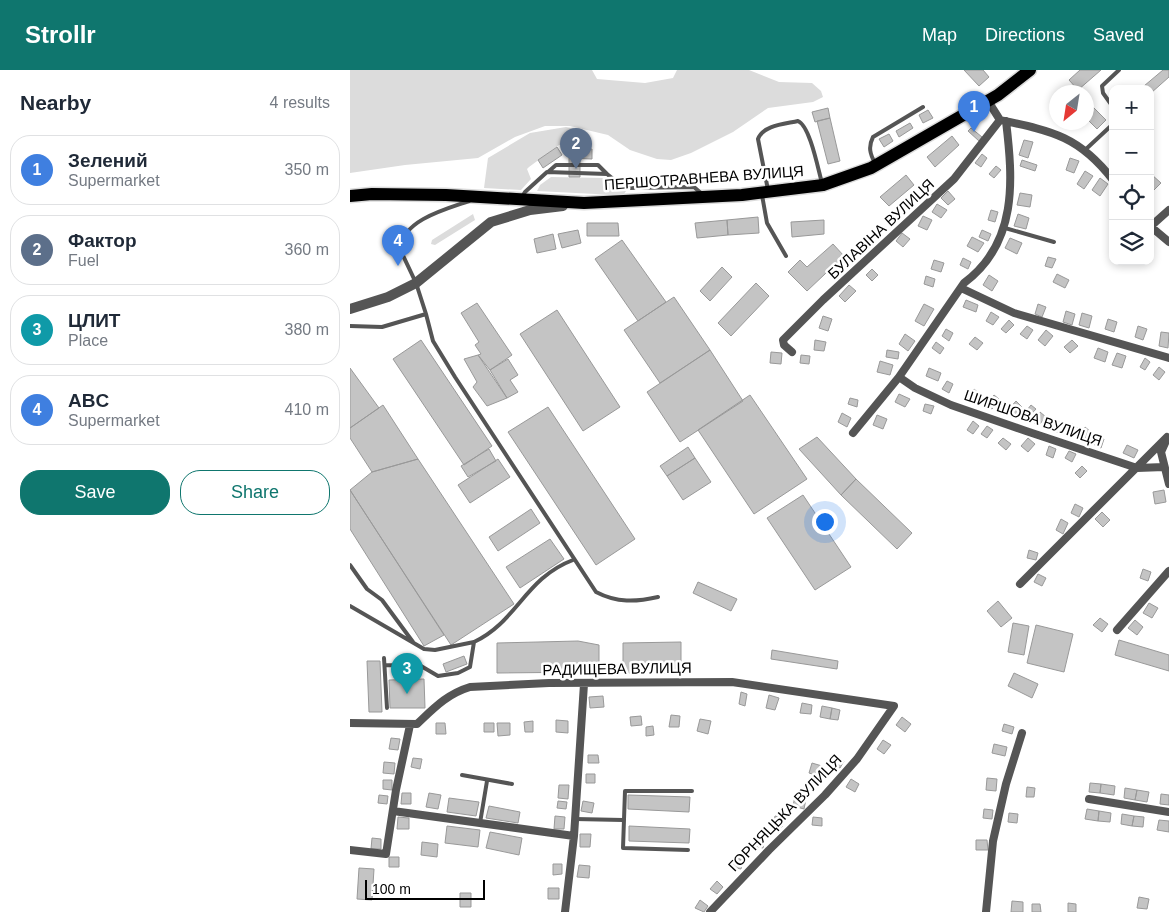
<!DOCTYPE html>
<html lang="en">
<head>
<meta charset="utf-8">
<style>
  body { margin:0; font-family:Helvetica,sans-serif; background:#f2f2f3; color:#1f2937 }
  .controls { position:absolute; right:15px; top:15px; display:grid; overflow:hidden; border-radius:10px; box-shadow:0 2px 8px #0003 }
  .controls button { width:45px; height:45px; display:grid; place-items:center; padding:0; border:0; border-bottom:1px solid #e0e1e3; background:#fff; color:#1f2937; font:25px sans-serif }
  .compass { position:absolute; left:699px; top:15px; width:45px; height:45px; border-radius:50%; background:#fff; box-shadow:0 2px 8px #0003; rotate:210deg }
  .scale { position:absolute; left:15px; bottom:12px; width:120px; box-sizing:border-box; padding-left:5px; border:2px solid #000; border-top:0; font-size:14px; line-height:18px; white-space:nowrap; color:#000; -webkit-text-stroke:4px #fff; paint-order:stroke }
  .you { position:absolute; left:474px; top:451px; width:18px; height:18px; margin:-12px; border:4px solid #fff; border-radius:50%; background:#1a73e8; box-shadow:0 0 0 8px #1a73e833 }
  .badge { display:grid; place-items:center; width:32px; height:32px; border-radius:50%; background:#0f766e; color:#fff; font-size:16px; font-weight:700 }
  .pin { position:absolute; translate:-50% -41px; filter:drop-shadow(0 1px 2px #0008) }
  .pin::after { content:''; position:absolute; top:26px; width:18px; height:15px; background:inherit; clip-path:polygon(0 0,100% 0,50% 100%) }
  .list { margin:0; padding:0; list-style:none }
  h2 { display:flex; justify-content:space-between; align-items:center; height:65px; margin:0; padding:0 20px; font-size:21px }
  h2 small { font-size:16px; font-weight:400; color:#747a83 }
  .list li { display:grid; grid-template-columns:32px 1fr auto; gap:15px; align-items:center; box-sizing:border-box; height:70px; margin:0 10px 10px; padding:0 10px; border:1px solid #e0e1e3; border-radius:20px }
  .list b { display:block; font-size:19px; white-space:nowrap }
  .list p { margin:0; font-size:16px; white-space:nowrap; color:#747a83 }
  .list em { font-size:16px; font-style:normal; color:#747a83 }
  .actions { display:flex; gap:10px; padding:15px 20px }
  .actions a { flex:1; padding:11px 0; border:1px solid #0f766e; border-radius:20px; text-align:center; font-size:18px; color:#0f766e }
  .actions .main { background:#0f766e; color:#fff }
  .icon { flex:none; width:28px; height:28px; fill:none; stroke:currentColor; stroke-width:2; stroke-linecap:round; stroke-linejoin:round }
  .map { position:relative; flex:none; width:819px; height:842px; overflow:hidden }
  header { display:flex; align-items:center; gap:30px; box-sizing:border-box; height:70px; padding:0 25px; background:#0f766e; color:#fff }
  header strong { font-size:24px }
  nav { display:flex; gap:28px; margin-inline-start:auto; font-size:18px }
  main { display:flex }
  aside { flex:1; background:#fff }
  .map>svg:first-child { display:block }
  .green { fill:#dcdcdc }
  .building { fill:#c4c4c4; stroke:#999 }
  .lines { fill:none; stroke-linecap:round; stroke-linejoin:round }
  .primary-casing { stroke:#dbdbdb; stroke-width:15 }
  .service { stroke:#555; stroke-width:4 }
  .minor { stroke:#555; stroke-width:8 }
  .tertiary { stroke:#555; stroke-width:10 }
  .primary { stroke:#000; stroke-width:12 }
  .labels { text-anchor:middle; stroke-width:5; stroke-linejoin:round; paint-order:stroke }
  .street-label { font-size:15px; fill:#000; stroke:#fff }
</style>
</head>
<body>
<header>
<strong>Strollr</strong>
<nav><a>Map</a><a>Directions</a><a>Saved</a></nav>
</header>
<main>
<aside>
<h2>Nearby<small>4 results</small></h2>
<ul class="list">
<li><span class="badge" style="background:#3f7fe0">1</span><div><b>Зелений</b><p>Supermarket</p></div><em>350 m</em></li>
<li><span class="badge" style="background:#5c6f8a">2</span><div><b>Фактор</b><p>Fuel</p></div><em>360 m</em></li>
<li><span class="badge" style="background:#0f9aa8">3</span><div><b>ЦЛИТ</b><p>Place</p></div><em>380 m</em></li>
<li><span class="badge" style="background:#3f7fe0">4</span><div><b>ABC</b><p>Supermarket</p></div><em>410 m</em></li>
</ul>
<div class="actions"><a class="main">Save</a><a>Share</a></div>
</aside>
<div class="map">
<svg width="819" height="842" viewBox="0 0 819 842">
  <rect width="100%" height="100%" fill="#fff"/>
  <path class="green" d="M0 0H242L247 9 295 13 323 8 327 0H399L429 12 462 13 471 21 473 27 463 32 418 38 383 62 341 83 321 90 307 89 280 80 258 65 220 56H195L165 67 128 88 55 95 0 103Z
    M216 57 225 59 223 75H209L179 97 177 99 181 109 171 120 134 118 138 88 180 63Z
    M201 107 255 108 276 121 274 124 265 125 187 121 190 115Z
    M123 144 125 150 85 175 81 174 82 170Z"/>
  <path class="building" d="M614 0H633L639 7 629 16Z
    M730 0H751L728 20 719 10Z
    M813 0H819V7L801 23 800 19 794 16Z
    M736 30 756 50 747 59 736 48Z
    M478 38 480 48 465 52 462 42Z
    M578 40 583 48 573 53 569 45Z
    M480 48 490 91 478 94 467 51Z
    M560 53 563 58 549 67 546 61Z
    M621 58 632 67 629 71 618 61Z
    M539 64 543 71 534 77 529 69Z
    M602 66 609 75 585 97 577 87Z
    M674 70 683 72 678 88 669 85Z
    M207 77 212 85 193 98 188 90Z
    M220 79H242V89L219 88Z
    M632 84 637 88 631 97 625 93Z
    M219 88H230V107H219Z
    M720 88 729 91 724 103 716 100Z
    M672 90 687 95 685 101 670 96Z
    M646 96 651 100 644 108 639 104Z
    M735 101 743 106 734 119 727 114Z
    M801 104 811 113 804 120 800 116Z
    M556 105 564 115 539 136 530 127Z
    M750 108 758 114 750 126 742 120Z
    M598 121 605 129 598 135 591 128Z
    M670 123 682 125 680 137 667 135Z
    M587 134 597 140 591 148 582 142Z
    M641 140 648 142 645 152 638 150Z
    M668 144 679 148 676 159 664 156Z
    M573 146 582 150 577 160 568 156Z
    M408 147 409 163 378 165 377 150Z
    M377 150 378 165 347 168 345 153Z
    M474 150V164L442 167 441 152Z
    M237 153H268L269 166H237Z
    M228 160 231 173 212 178 208 164Z
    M632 160 641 164 638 171 629 167Z
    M552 163 560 169 553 177 546 171Z
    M203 164 206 179 187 183 184 169Z
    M622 167 634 173 628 182 617 176Z
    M660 168 672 173 667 184 655 178Z
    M272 170 316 232 288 251 245 189Z
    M483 174 494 186 457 221 438 202 450 190 457 197Z
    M698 187 706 189 702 198 695 196Z
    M613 188 621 192 618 199 610 195Z
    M584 190 594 193 591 202 581 199Z
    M372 197 382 207 360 231 350 221Z
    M522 199 528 205 522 211 516 205Z
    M707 204 719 210 715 218 703 212Z
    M639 205 648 211 642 221 633 215Z
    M576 206 585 209 583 217 574 214Z
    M406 213 419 226 381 266 368 253Z
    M499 215 506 221 495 232 489 226Z
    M324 227 360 280 310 313 274 260Z
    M616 230 628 235 626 242 613 237Z
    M127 233 162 285 140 300 128 285 131 284 125 275 129 272 111 243Z
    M574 234 584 239 574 256 565 251Z
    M688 234 696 237 692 247 685 244Z
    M207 240 270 337 233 361 170 264Z
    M716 241 725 244 722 255 713 252Z
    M641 242 649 247 643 255 636 251Z
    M732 243 742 246 739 258 729 255Z
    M473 246 482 249 478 261 469 258Z
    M758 249 767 252 764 262 755 259Z
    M659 250 664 255 656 263 651 259Z
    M677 256 683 260 677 269 670 264Z
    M788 256 797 259 793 270 785 267Z
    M596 259 603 263 599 271 592 266Z
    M696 260 703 266 695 276 688 270Z
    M811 262 819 263 818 278 809 276Z
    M555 264 565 271 558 281 549 274Z
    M625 267 633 273 627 280 619 274Z
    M71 270 142 376 114 395 43 289Z
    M465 270 476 272 474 281 464 280Z
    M722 270 728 276 720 283 714 277Z
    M586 272 594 278 590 284 582 278Z
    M748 278 758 282 755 292 744 288Z
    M360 280 393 331 330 372 297 322Z
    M537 280 549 282 548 289 536 287Z
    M421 282 432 283 431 294 420 293Z
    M767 283 776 286 772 298 762 295Z
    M128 285 157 328 137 336 123 317 127 312 114 289Z
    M451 285 460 286 459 294 450 293Z
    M795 288 800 292 795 300 790 297Z
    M158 289 168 305 160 310 168 322 157 328 140 300Z
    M530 291 543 295 540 305 527 302Z
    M809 297 815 302 809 310 803 305Z
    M0 298 29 338 0 358Z
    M579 298 591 303 588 311 576 306Z
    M597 311 603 314 599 323 592 319Z
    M624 319 631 325 625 332 618 326Z
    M549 324 560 329 555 337 545 332Z
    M400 325 457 409 404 444 348 360Z
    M644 325 649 329 642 339 636 335Z
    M500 328 508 330 507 337 498 334Z
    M666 331 672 337 664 346 658 340Z
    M575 334 584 336 581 344 573 341Z
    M33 335 68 389 22 402 0 368V358Z
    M681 335 686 339 677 349 673 345Z
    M198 337 285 469 246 495 158 362Z
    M690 342 696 347 688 356 682 351Z
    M492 343 501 348 497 357 488 352Z
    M527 345 537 349 533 359 523 355Z
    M623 351 629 356 623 364 617 360Z
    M707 351 714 354 709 363 703 360Z
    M722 354 728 358 720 368 715 364Z
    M637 356 643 360 637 368 631 364Z
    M735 357 741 362 731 372 726 367Z
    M747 366 754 369 751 378 743 374Z
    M467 367 506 409 491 425 449 379Z
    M653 368 661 374 656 380 648 373Z
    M678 368 685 374 678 382 671 376Z
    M777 375 788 380 784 388 773 383Z
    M699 376 706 379 703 388 696 385Z
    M338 377 345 388 317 406 310 396Z
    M139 379 146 391 118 407 111 396Z
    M719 381 726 384 722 392 715 388Z
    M345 388 361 412 333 430 317 406Z
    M68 389 164 534 101 575 0 420 22 402Z
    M148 389 160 407 120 433 108 415Z
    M732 396 737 401 730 408 725 403Z
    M506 409 562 463 547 479 491 425Z
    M0 420 94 565 74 576 0 459Z
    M814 420 816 432 805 434 803 422Z
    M453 425 501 497 465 520 417 448Z
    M725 434 733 438 729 447 721 443Z
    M181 439 190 453 148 481 139 467Z
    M752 442 760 450 753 457 745 449Z
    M711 449 718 453 713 464 706 460Z
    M200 469 214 489 170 518 156 497Z
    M679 480 688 483 686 490 677 488Z
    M793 499 801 502 798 511 790 508Z
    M688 504 696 508 692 516 684 512Z
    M348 512 387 529 381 541 343 523Z
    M648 531 662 548 651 557 637 541Z
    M799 533 808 538 802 548 793 543Z
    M750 548 758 554 752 562 743 555Z
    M785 550 793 557 787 565 778 558Z
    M663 553 679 556 674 585 658 582Z
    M686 555 723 564 714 602 677 593Z
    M769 570 819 585V601L765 585Z
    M228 571 249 575V602L147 603V573Z
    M331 572V603H273V573Z
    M422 580 488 591 487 599 421 589Z
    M114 586 117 594 96 602 93 594Z
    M17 591H30L32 642H19Z
    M664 603 688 614 682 628 658 616Z
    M74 609 75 638H40L39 610Z
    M391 622 397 624 395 636 389 634Z
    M419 625 429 628 425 640 416 638Z
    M253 626 254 637 240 638 239 627Z
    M452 633 462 635 461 644 450 643Z
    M472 636 482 638 480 649 470 647Z
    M482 638 490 640 488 650 480 649Z
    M321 645 330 646 329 657H319Z
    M291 646 292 655 281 656 280 647Z
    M552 647 561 654 555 662 546 655Z
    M350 649 361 651 358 664 347 661Z
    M206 650 218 651V663L206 662Z
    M183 651V662H175L174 652Z
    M86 653H95L96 664H86Z
    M134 653H144V662H134Z
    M147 653H160V665L148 666Z
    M654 654 664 657 662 664 652 661Z
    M303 656 304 665 296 666V657Z
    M41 668 50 669 48 680 39 679Z
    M533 670 541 675 534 684 527 679Z
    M644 674 657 677 655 686 642 683Z
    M238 685H248L249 693H238Z
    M486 687 494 691 490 698 482 694Z
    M63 688 72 689 70 699 61 697Z
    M34 692 45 693 44 704 33 703Z
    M462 693 472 696 468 706 459 703Z
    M236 704H245V713H236Z
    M637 708 647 709 646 721 636 720Z
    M501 709 509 714 505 722 496 717Z
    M33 710H42V720L33 719Z
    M740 713 751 714 750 723 739 722Z
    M751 714 765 716 764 725 750 723Z
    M209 715H219L218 729 208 728Z
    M677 717 685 718 684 727H676Z
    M775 718 787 720 785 730 774 728Z
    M787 720 799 722 797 732 785 730Z
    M52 723H61V734H51Z
    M79 723 91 725 88 739 76 737Z
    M811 724 819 725V735L810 734Z
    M29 725 38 726 37 734 28 733Z
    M278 725 340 727 339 742 278 739Z
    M445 726 456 729 454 739 443 736Z
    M99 728 129 732 126 746 97 742Z
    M208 731 217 732 216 739 207 738Z
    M233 731 244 733 242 743 231 741Z
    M139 736 170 742 168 753 136 748Z
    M634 739 643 740 642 749 633 748Z
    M737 739 749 741 748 751 735 749Z
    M749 741 761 743 760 752 748 751Z
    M659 743 668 744 667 753 658 752Z
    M772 744 784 746 782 756 771 754Z
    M205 746 215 747 214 759H204Z
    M425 746 434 748 432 757 423 755Z
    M784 746 794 747 793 757 782 756Z
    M48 747 59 748V759H47Z
    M463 747 472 748V756L462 755Z
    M809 750 819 751V762L807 760Z
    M97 756 130 760 128 777 95 773Z
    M279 756 340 759 339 773 279 771Z
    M140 762 172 768 169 785 136 778Z
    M230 764H241L240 777H230Z
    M406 767 415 769 413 778 404 776Z
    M22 768 31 769V779H21Z
    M626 770H637L638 780H626Z
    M72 772 88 774 87 787 71 785Z
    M39 787H49V797H39Z
    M384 787 393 790 391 799 381 797Z
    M203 794H212V804L203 805Z
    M229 795 240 796 239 808 227 807Z
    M9 798 24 799 22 830 7 829Z
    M367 811 373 817 367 824 360 819Z
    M198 818H209V829H198Z
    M110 823H121V837H110Z
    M789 827 799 829 797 839 787 838Z
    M350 830 358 836 354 842 345 838Z
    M662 831 673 832V842H661Z
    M718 833 726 834V842H718Z
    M682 834H690L691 842H682Z"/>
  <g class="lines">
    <g class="primary-casing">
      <path id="primary" d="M0 126 22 124 96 125 234 133 392 125 473 115 521 98 648 25 680 0"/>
    </g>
    <path class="service" d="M763 37 753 23 752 16 769 0
      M735 80 763 54
      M525 93C520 84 518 77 523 67L573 37
      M198 102 206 95H248L257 104
      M418 120 408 69C413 55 435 54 448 51 460 56 468 99 472 113
      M412 125 417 153 436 186
      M172 127 175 122 197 102 257 104 272 116 278 118 344 117 352 124
      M655 158 704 172
      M76 244 83 271 105 307 246 522C267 533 286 532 308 527
      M0 256 32 257 76 244 66 213 49 177C57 149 93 140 119 131
      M0 495 17 519 32 530 63 572
      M0 536 74 579 85 580 124 572 120 597 108 603 88 606 71 596 35 595
      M124 572C167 552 175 508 223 490
      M34 588 37 638
      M112 705 162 714
      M225 749 273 750
      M130 753 137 711
      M338 780 273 778 275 721H342"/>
    <path class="minor" d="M638 31 650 50C702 61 729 66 763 110
      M800 156 819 172
      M801 156 819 140
      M611 218 664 243 819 288
      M442 282 434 275 433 270 473 230 604 109 650 50
      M549 307 565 318 601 335 676 361 787 398 814 397
      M503 363 549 307 614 213C668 173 663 110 656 51
      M816 371 811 382 819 414
      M670 514 817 367
      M767 560 819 501
      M0 653 67 654C84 638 97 624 120 617L199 613 382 612 544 636 507 689 475 725 419 780 360 842
      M739 729 819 742
      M43 741 224 766
      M0 780 36 784 46 720 60 655
      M215 842 224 766 234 614
      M636 842 643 771 656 714 672 663"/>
    <path class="tertiary" d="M0 239 38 227 66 213 141 152 180 140 213 136"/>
    <use href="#primary" class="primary"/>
  </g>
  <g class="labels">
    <g class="street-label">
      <text transform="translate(354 108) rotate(-4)" y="5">ПЕРШОТРАВНЕВА ВУЛИЦЯ</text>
      <text transform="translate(531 159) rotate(-43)" y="5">БУЛАВІНА ВУЛИЦЯ</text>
      <text transform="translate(683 348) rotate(19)" y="5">ШИРШОВА ВУЛИЦЯ</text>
      <text transform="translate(267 599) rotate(-1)" y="5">РАДИЩЕВА ВУЛИЦЯ</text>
      <text transform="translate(435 743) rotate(-46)" y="5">ГОРНЯЦЬКА ВУЛИЦЯ</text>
    </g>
  </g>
</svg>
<div class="controls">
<button>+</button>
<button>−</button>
<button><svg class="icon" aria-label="locate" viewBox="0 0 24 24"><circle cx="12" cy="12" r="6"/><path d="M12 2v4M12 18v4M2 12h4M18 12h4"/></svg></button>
<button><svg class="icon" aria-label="layers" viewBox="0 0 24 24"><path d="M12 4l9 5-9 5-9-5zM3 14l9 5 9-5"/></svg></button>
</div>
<svg class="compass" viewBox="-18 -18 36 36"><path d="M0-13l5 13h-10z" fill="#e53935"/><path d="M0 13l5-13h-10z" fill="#747a83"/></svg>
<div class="scale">100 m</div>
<div class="you"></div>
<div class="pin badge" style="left:624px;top:62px;background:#3f7fe0">1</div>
<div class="pin badge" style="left:226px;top:99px;background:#5c6f8a">2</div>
<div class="pin badge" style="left:57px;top:624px;background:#0f9aa8">3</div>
<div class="pin badge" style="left:48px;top:196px;background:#3f7fe0">4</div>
</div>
</main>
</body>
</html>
